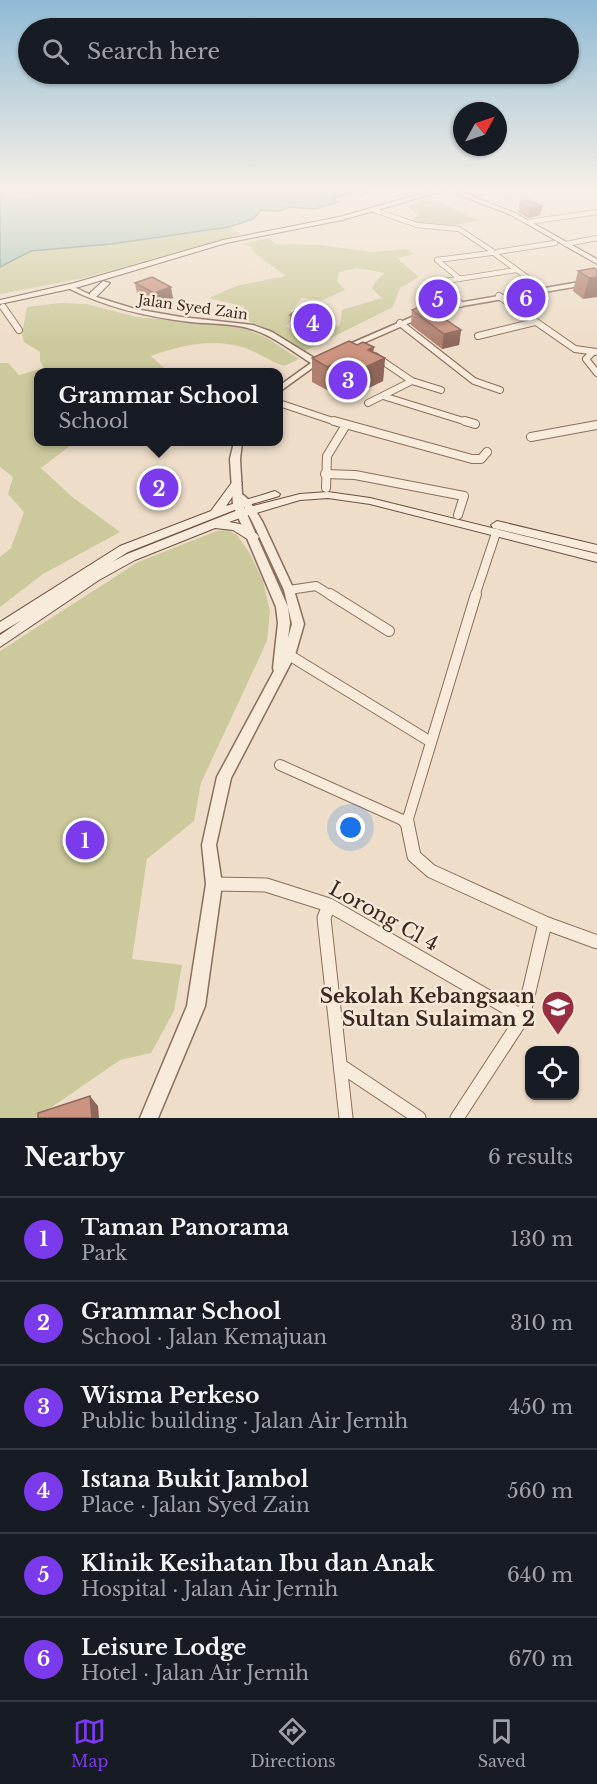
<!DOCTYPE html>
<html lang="en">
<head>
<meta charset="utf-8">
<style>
  body { margin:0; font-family:"Libre Baskerville",serif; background:#20242c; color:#f1f3f6 }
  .controls { position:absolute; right:18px; bottom:18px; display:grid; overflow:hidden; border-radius:12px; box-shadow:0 2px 4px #0004 }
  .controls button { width:54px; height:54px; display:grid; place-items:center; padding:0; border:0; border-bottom:2px solid #363941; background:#171b24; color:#f1f3f6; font:30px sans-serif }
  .compass { position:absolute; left:453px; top:102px; width:54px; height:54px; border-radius:50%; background:#171b24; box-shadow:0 2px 4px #0004; rotate:50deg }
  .you { position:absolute; left:351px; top:828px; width:21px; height:21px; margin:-15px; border:4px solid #fff; border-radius:50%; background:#1a73e8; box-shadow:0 0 0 9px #1a73e833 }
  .badge { display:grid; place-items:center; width:39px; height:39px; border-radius:50%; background:#7c3aed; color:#fff; font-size:20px; font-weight:700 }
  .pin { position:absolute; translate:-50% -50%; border:3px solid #fff; box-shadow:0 2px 6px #0006 }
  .popup { position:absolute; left:34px; top:368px; width:249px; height:78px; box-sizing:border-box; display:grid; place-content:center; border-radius:12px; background:#171b24; filter:drop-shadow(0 2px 4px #0005); font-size:20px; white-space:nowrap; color:#9ea1a6 }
  .popup b { font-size:22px; color:#f1f3f6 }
  .popup::after { content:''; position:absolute; left:50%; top:100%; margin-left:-12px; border:12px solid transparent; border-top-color:#171b24 }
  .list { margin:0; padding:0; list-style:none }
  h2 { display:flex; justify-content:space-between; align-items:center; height:78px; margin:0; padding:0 24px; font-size:26px }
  h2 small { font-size:20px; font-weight:400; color:#9ea1a6 }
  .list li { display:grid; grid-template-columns:39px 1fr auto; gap:18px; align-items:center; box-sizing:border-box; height:84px; padding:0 24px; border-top:2px solid #363941 }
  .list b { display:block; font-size:22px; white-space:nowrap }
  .list p { margin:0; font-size:20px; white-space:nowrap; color:#9ea1a6 }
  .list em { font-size:20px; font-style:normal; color:#9ea1a6 }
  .icon { flex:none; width:33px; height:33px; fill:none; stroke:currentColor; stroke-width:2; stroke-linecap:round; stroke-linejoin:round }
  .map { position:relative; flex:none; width:597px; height:1118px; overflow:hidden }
  .search { position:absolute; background:#171b24; box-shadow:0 2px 4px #0004; left:18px; right:18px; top:18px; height:66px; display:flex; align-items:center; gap:15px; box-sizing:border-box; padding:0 21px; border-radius:33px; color:#9ea1a6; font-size:22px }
  .sheet { height:582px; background:#171b24 }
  nav { display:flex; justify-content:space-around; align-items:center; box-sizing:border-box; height:84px; border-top:2px solid #363941; background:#171b24; font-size:16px; color:#9ea1a6 }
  nav a { display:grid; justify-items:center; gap:3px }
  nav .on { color:#7c3aed }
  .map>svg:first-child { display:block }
  .green { fill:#ccca9c; fill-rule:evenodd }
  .cemetery { fill:#c2c09b }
  .water { fill:#a9c2b7; stroke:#709183; stroke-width:1.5 }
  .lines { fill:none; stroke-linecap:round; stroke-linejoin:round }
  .ferry { stroke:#315a51; stroke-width:1.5; stroke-dasharray:4 3; stroke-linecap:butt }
  .minor-far4-casing { stroke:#8a6e5e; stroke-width:6 }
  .minor-far3-casing { stroke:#8a6e5e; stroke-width:8 }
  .minor-far2-casing { stroke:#8a6e5e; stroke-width:10 }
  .minor-far1-casing { stroke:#8a6e5e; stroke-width:12 }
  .minor-casing { stroke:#8a6e5e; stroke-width:15 }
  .tertiary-casing { stroke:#8a6e5e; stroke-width:3 }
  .secondary-casing { stroke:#6c4f41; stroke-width:2 }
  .minor-far4 { stroke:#f8ebdc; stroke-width:4.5 }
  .minor-far3 { stroke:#f8ebdc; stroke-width:6 }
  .minor-far2 { stroke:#f8ebdc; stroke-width:8 }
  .minor-far1 { stroke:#f8ebdc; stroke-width:10 }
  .minor { stroke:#f8ebdc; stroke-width:13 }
  .tertiary { fill:#f8ebdc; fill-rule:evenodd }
  .secondary { fill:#f8ebdc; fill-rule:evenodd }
  .wall { fill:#af7e6e }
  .shaded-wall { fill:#8e675a }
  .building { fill:#cb9380; stroke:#8e675a; stroke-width:1.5 }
  .labels { text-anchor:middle; stroke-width:5; stroke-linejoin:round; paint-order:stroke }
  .far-street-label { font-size:14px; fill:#3b2921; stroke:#f5e8d8 }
  .near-street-label { font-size:20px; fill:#3b2921; stroke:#f5e8d8 }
  .near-poi-label { font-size:20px; font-weight:bold; fill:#3b2921; stroke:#f5e8d8; text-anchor:end }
</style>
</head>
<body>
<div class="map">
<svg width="597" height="1118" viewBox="0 0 597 1118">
  <rect width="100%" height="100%" fill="#eeddc9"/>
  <path class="green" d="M229 227 241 234 84 278 0 294V267L29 251 111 244Z
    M269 238 276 244 321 245 372 252 406 249 414 254 397 258 419 277 400 288 393 307 305 351 260 325 236 318 245 307 209 298 236 286 286 276 254 253 251 247 242 244ZM357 268 385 273 375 282 372 289 382 298 342 310 340 325 314 336 286 326 300 315 290 312 302 298 323 300 345 290 337 281 339 272Z
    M60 303 87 304 136 317 239 326 267 338 299 359 284 366C269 361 256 351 242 347 210 338 180 346 151 356L168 372H39V442H75L41 468 71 496 120 532 43 574 0 607V557L11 548 24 512 8 494 13 477 0 467V363H8L19 375 44 368 40 361V352L24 342 22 334 27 307Z
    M228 530 237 535 249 552 263 581 270 611 267 641 201 783 194 821 147 859 132 959 182 965 174 1011 151 1053 120 1060 49 1109 42 1118H0V651L138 562 217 531Z"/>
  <path class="cemetery" d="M423 200 444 204 477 220 452 226 411 222 418 214 407 206Z"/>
  <path class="water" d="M0 188H370L373 191 362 195 352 192 332 198 338 202 314 209 290 207 280 211 261 210 253 219 229 227 111 244 31 251 0 267Z"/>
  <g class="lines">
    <path class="ferry" d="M0 193 158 188"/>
    <g class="minor-far4-casing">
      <path id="minor-far4" d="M592 188 597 189
        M374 210 417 225 459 229 492 251
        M528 222 597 212
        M566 244 597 238
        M497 252 555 243
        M495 254 543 289
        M437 260 491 253
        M437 260 460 279
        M439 282 516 270
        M439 282 447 290"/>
    </g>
    <g class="minor-far3-casing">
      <path id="minor-far3" d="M445 288 460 304
        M499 296 575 349 597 352
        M3 307 19 330
        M400 323 474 381 500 390
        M478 336 535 322
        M592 353 586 359 597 373
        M375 356 412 381 441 390
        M383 396 470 423
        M279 403 339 423
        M368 403 412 381"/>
    </g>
    <g class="minor-far2-casing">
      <path id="minor-far2" d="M334 421 472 459H481L487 452
        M465 421 475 424
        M531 437 597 425
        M325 474 355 475 464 496 458 515
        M326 488 327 456 346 425
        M289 590 316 586 332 596
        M475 596 496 533"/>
    </g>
    <g class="minor-far1-casing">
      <path id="minor-far1" d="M330 594 389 631
        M289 655 431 742
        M280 765 407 822 476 594"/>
    </g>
    <g class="minor-casing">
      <path id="minor" d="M405 821H407
        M407 822 414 856 431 871 545 923 597 942
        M214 884 266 885 329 905 523 1017
        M329 905 324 918 346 1118
        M341 1066 419 1118
        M457 1118 523 1017 545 923"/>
    </g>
    <g class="tertiary-casing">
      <path id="tertiary" d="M597 279V283L439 310 345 351 338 349 435 307Z
        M70 285 93 296 135 309 181 317 253 325 272 332 316 359 322 356 326 358 279 392V386L311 363C292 351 272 335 251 329 234 323 209 324 191 322 148 317 107 308 68 288L67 287Z
        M234 442H242L240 459 242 494 249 500 262 521 294 590 304 624 295 655 231 778 216 845 222 884 205 1006 158 1118H140L187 1006 206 884 202 845 217 777 274 671 273 668 278 623 276 607 233 505 230 459ZM243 505 252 521 284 590 292 624 288 638 290 623 288 607Z"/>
    </g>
    <g class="secondary-casing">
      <path id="secondary" d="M441 188H452L515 213 597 259V264L511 215 447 190 342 220 226 243 79 287 0 304V300L74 283 223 240 339 217Z
        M103 281 110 283 96 297H90V293Z
        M237 480 242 483 226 506 275 491 280 494 279 496 242 507 128 552 112 562 127 554 238 510 300 494 328 492 370 498 597 554V562L370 504 328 498 300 500 246 516 229 522 240 524 257 534 259 537 257 540H249L233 530 215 528 135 560 99 580 0 647V635L22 620 0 633V622L120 546 211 511 233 481Z
        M497 521 597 545V553L493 528 491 525Z"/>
    </g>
    <use href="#minor-far4" class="minor-far4"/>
    <use href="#minor-far3" class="minor-far3"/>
    <use href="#minor-far2" class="minor-far2"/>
    <use href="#minor-far1" class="minor-far1"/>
    <use href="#minor" class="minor"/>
    <use href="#tertiary" class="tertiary"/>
    <use href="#secondary" class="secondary"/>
  </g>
  <path class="wall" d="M520 202 542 206 540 215 528 218 518 212Z
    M594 268 583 299 573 291 578 271Z
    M135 283 173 298 156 304 137 294Z
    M412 310 461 330 459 345 442 349 411 325Z
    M290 315 322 320 310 331 290 326Z
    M373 352 385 358 383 381 352 396 334 387 327 390 312 382V358Z"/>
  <path class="shaded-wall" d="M542 206 540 215 528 218 530 208Z
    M597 277V297L583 299 589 278Z
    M171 287 173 298 156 304 154 293Z
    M322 309V320L310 331V320Z
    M461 330 459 345 442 349 444 334Z
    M374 347 372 364 385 358 383 381 352 396 353 373 368 350Z
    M335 363 334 387 327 390V367Z
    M90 1096 98 1106 99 1118H92Z"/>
  <path class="building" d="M529 200 542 206 530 208 520 202Z
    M594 268 597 270V277L589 278 578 271Z
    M152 277 171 287 154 293 135 283Z
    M304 304 322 309 310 320 290 315Z
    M424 305 461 330 444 334 412 310Z
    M349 341 357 345 363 342 374 347 368 350 385 358 353 373 335 363 327 367 312 358Z
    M90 1096 92 1118H38V1113Z"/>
  <linearGradient id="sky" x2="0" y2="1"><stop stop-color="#8fbad4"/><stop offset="0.55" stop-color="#f7f0e7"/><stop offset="1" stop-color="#f7f0e7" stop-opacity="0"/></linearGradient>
  <rect width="597" height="344" fill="url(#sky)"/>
  <defs>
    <g id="school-pin" transform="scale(1.725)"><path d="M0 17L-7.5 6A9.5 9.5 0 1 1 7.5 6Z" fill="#982f41" stroke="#f5e8d8"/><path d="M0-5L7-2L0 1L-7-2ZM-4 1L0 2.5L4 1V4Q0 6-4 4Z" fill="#fff"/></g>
  </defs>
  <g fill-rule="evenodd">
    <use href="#school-pin" x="558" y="1007"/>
  </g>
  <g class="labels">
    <g class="far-street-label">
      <text transform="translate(193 307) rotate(8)" y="5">Jalan Syed Zain</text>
    </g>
    <g class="near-street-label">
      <text transform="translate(384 916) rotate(29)" y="7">Lorong Cl 4</text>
    </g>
    <g class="near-poi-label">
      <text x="535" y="1003">Sekolah Kebangsaan<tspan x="535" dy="23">Sultan Sulaiman 2</tspan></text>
    </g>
  </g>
</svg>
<div class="controls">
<button><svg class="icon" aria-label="locate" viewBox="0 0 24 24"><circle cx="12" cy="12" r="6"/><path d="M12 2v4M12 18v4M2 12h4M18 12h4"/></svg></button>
</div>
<svg class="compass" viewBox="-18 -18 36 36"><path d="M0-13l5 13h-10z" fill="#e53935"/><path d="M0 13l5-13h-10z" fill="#9ea1a6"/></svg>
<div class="you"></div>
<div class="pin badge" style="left:85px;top:840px">1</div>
<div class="pin badge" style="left:159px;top:488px">2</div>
<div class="popup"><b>Grammar School</b>School</div>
<div class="pin badge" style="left:348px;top:380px">3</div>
<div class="pin badge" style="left:313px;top:323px">4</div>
<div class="pin badge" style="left:438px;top:299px">5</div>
<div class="pin badge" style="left:526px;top:298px">6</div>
<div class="search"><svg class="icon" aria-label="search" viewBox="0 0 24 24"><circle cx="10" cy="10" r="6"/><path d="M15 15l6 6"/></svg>Search here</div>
</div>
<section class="sheet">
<h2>Nearby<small>6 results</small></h2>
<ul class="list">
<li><span class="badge">1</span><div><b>Taman Panorama</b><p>Park</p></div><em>130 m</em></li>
<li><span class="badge">2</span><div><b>Grammar School</b><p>School · Jalan Kemajuan</p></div><em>310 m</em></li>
<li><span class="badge">3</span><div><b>Wisma Perkeso</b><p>Public building · Jalan Air Jernih</p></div><em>450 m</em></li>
<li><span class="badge">4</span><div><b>Istana Bukit Jambol</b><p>Place · Jalan Syed Zain</p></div><em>560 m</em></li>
<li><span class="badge">5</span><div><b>Klinik Kesihatan Ibu dan Anak</b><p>Hospital · Jalan Air Jernih</p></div><em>640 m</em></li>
<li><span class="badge">6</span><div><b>Leisure Lodge</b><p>Hotel · Jalan Air Jernih</p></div><em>670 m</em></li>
</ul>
</section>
<nav>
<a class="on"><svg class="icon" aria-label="map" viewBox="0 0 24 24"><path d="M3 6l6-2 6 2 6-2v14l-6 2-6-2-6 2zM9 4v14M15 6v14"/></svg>Map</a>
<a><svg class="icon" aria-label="directions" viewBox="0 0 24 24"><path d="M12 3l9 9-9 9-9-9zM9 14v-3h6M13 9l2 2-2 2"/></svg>Directions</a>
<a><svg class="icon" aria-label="saved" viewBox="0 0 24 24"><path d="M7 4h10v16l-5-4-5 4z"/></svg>Saved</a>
</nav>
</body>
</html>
